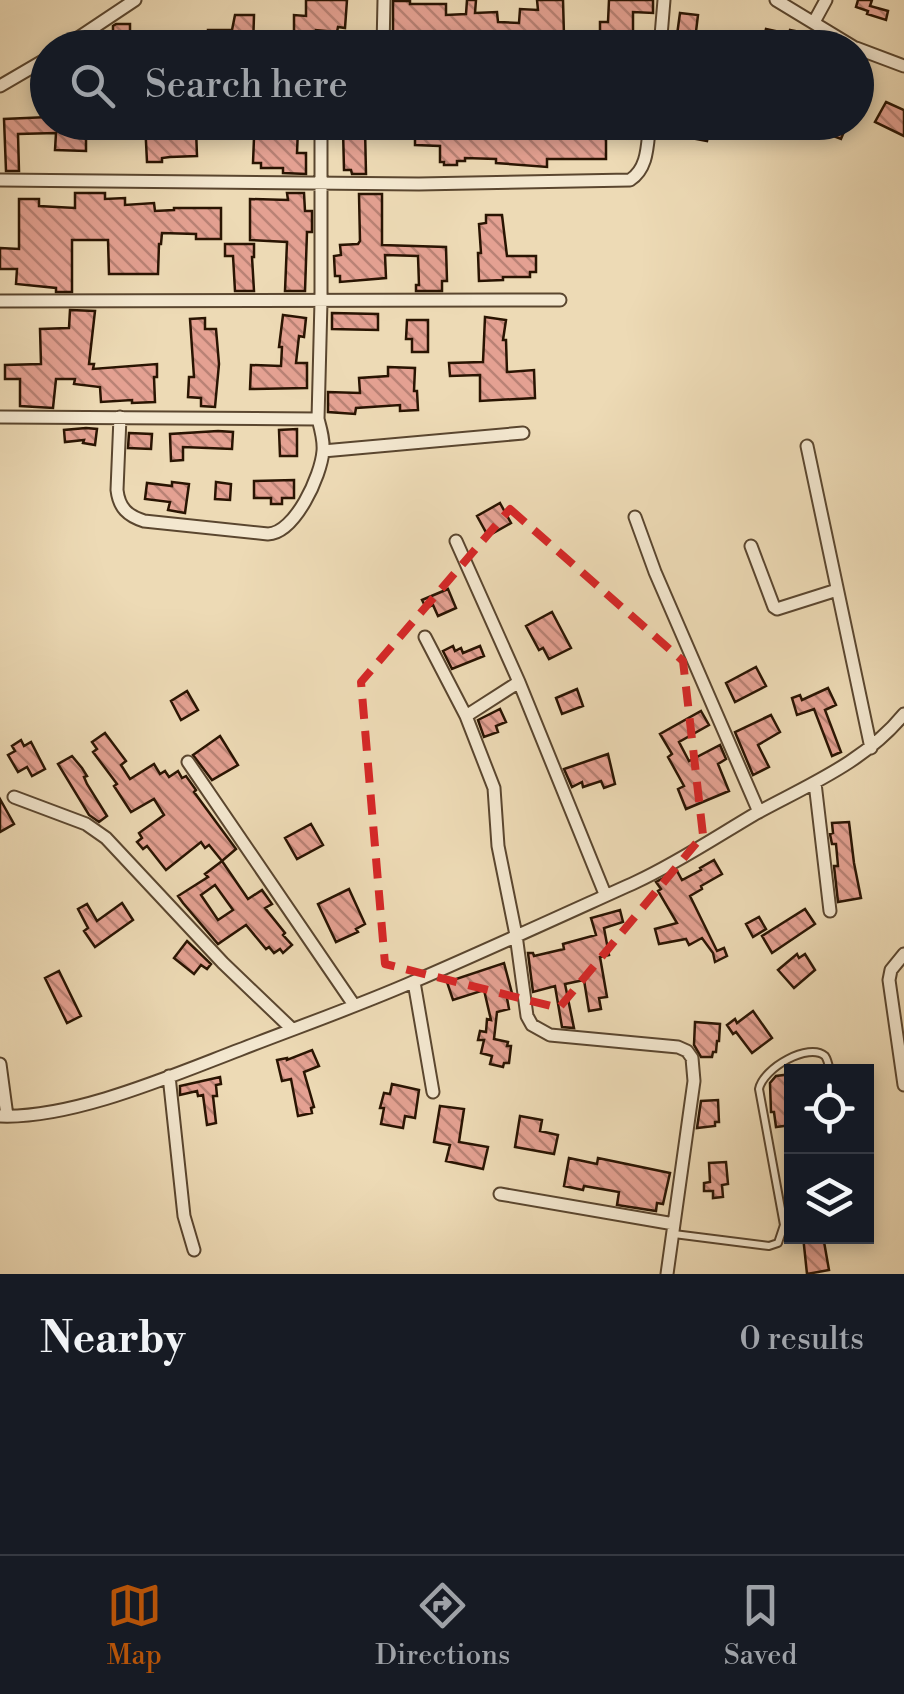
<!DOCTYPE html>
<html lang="en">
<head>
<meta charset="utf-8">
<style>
  body { margin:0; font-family:"Libre Bodoni",serif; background:#242831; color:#f1f3f6 }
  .controls { position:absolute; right:30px; bottom:30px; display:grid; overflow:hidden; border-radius:0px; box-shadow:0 5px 15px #0003 }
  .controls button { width:90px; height:90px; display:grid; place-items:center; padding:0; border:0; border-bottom:2px solid #363941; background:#171b24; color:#f1f3f6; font:50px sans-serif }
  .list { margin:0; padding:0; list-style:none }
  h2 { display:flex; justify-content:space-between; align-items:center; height:130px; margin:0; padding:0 40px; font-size:42px }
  h2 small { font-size:32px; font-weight:400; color:#9ea1a6 }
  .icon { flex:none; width:55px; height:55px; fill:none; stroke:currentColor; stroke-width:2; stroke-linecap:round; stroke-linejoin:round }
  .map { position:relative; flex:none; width:904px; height:1274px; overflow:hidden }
  .search { position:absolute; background:#171b24; box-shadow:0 5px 15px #0003; left:30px; right:30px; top:30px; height:110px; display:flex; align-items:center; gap:25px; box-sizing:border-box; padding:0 35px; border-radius:55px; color:#9ea1a6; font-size:38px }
  .sheet { height:280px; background:#171b24 }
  nav { display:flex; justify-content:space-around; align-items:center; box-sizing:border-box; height:140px; border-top:2px solid #363941; background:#171b24; font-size:28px; color:#9ea1a6 }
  nav a { display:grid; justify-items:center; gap:5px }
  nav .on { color:#b45309 }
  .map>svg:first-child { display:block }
  .building { fill:url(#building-back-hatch); stroke:#291402; stroke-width:2.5; fill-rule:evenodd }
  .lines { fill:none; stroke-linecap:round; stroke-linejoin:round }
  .lane-casing { stroke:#5a462f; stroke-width:10 }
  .street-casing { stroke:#5a462f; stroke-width:15 }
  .lane { stroke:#f3e7cf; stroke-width:6 }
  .street { stroke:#f3e7cf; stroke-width:11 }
  .marked { fill:none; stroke:#d62828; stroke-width:8; stroke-dasharray:20 12; stroke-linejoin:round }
</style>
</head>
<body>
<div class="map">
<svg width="904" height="1274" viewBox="0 0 904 1274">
  <defs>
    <pattern id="building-back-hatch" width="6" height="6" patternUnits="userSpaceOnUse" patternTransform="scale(2.5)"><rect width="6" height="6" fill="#e4a192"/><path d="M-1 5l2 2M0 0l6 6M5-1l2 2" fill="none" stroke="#b98275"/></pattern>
  </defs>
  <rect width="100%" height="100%" fill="#eddab5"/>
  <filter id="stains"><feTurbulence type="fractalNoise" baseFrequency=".002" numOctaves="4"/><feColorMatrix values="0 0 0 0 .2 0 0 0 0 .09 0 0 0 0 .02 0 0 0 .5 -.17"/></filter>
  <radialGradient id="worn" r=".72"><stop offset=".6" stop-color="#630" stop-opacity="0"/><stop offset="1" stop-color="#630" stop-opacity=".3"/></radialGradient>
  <path class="building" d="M306 0H347L345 28 338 27 337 32 316 30V38L304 37V34L294 33V15L306 16Z
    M467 0H476L475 13 497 12 498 22 519 23 520 9 538 10 537 0H563L564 36 532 37V44L499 43V48H480L479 37 446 39 445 48H428V37L393 38V1H410V4H446V15L466 14Z
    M609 0H653V13L633 12V42H600V22H608Z
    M858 0H872L870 6 888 11 886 20 867 14 868 11 856 7Z
    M680 13 698 15 694 48H669L671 35H677Z
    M235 15H254L253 48H208V30H232Z
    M116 24H130V35L166 34V48H113V26Z
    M766 29 789 34 790 30 800 32 796 48 763 41Z
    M886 102 904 110V136L875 122Z
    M48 117V122L86 123V151L55 150 56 133 18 134 19 171H6L4 119Z
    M145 122H171V130L196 129 197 156 170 157 162 158V162H147Z
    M242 122H272L273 129 298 130 297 153H306V174L283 173V168H261V163H253L254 138 241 137Z
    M415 122H431V129L467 128V122H488V129L527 127V122H549L548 131 580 132V128H606V159H547V167L496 163V159L465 158V161H457V165H444V162H440V146L415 145Z
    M694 122H711L707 141 691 138Z
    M779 122H811L808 134 778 125Z
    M833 122H848L841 139 828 134Z
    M365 128 366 174H352L351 170H344L343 129Z
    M75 193H105V199L125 198V205L154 203 155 211 174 210V208H221V239H196V234L162 233 161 244H159L158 274H109L108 240H72V292H56V288L16 284 17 269H0V248L19 249V199H39V206L75 208Z
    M287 193H304L305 211H312V232H307L305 291H285L287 242 250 240V199L288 200Z
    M359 194H382V245L446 247 447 281H442V291H416V285H419L418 256 385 255 386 278 340 282V276H335L334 256 341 255 340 245 358 244 360 241Z
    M486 215H502L507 256H536V272H530V277H503V280L479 281 478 253H481L479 224 486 223Z
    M225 244H254V257H252L254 291H235L233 256H225Z
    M70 310 95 311 89 364H94L93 369 157 364V377H154L155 402 132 403V400L101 402 100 387 74 384 75 379H56L53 408 20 406V379H5V365L41 364 40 329 69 328Z
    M332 313 378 314V330L332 329Z
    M283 315 306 318 304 337 299 336 296 363H307V388L250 389 251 365 281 366 282 347H279Z
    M485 317 506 320 503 340H506L507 372 534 370 535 398 480 401V375L450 376 449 363 483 362Z
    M205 318V329H216L219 364 215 407 201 406V398L188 397 189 377H194L190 319Z
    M407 320H428V352H412V339H406Z
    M388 367 415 368 414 391H417L418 410 400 411V405L356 408 355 414 328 412V392L360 393 359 378 388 376Z
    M86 428 97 429 95 445 83 443 84 440 65 442 64 430Z
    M297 429V456H280L279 430Z
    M218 431 233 432 232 449 183 447V460L171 461 170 434Z
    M129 433 152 434 151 449 128 448Z
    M294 480V498H282V504H271V498H254V481Z
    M172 482 189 484 185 513 168 510 170 502 145 499 147 483 172 486Z
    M216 482 231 484 230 500 215 499Z
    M500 503 511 523 488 536 477 516Z
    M448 589 456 608 438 616 433 605 426 608 422 600Z
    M552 612 571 648 549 659 543 648 539 650 526 626Z
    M453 646 455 651 461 648 463 653 480 646 484 656 452 669 443 651Z
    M756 667 766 686 735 702 726 683Z
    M828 688 836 705 825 710 841 752 832 756 814 709 797 715 792 698 800 695 802 700Z
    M577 689 583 706 562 714 556 698Z
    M187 691 198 710 181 720 171 701Z
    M500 709 506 722 496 726 498 732 484 737 478 720Z
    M701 711 709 725 679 742 689 761 720 745 726 759 718 764 729 791 686 809 678 789 684 786 668 757 672 754 660 734Z
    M771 715 780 732 758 745 769 767 753 775 735 732Z
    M105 733 126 761 121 765 130 779 154 764 160 774 165 771 169 777 178 771 182 778 186 776 196 790 194 792 236 849 222 861 209 845 205 848 201 842 166 870 147 846 143 849 137 842 142 838 139 833 164 815 154 799 131 812 114 786 117 784 93 752 97 749 92 742Z
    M220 736 238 765 212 780 193 755Z
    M21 740 24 746 31 742 45 769 32 776 27 767 18 772 8 755 15 751 12 746Z
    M608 754 615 784 604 788 601 781 583 787 582 782 572 787 564 769Z
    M72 756 82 768 87 776 84 777 87 784 107 816 99 822 89 815 58 764Z
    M0 799 14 824 0 832Z
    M849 822 854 863 861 898 838 902 834 866H838L836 844H832L830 834 833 833 832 823Z
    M311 824 323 845 297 859 285 838Z
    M714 860 722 874 701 886 702 889 690 896 717 951 724 948 727 956 715 962 713 953 702 938 689 945 686 939 659 944 655 929 677 923 658 891 661 889 656 882 677 871 682 880 701 870 700 868Z
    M222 861 248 899 262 890 272 904 265 908 285 933 283 935 292 945 283 953 280 949 274 953 269 947 266 949 246 925 218 944 183 903 178 896 208 877 205 874ZM215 885 233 910 218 920 201 895Z
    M349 889 365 924 356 929 358 932 336 942 318 904Z
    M122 903 133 920 95 947 84 931 88 928 78 909 87 904 97 921Z
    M805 909 815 924 772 953 762 936Z
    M620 910 623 922 604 928 609 955 600 957 607 997 599 998 601 1009 589 1011 584 980 565 984 574 1028 562 1027 555 986 533 992 528 953H533L534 956 564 949 563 944 596 935 591 918Z
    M759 917 766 929 753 937 746 924Z
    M187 941 211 964 207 969 201 965 194 974 174 958Z
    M797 954 799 958 805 954 815 970 794 988 778 970Z
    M504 963 513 997 507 998 509 1009 497 1012 494 1039 508 1042 507 1046H511L509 1063H504L503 1067 490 1064 492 1056 481 1053 484 1040H478L480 1031 486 1032 487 1019 491 1020 484 990 453 1000 447 982Z
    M59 971 81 1016 67 1023 45 978Z
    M753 1011 772 1038 752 1053 736 1032 733 1034 727 1025 735 1019 737 1023Z
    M695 1022 720 1024 719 1041H717L716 1052H713L712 1057H701L694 1045Z
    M312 1050 319 1066 304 1072 314 1107 311 1108 312 1113 298 1116 291 1079 282 1081 277 1060 287 1058V1060Z
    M792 1074V1125L776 1127 774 1112H771L770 1083 776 1076Z
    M220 1077 221 1084 216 1085 217 1096H213L216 1123 207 1125 203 1095 198 1096 197 1091 180 1095V1086Z
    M392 1084 419 1090 415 1118 405 1116 403 1128 381 1124 384 1108H380L384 1093 390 1094Z
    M718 1100 719 1122H715V1126L697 1128 701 1101Z
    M440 1106 464 1109 459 1142 488 1147 483 1169 446 1161 450 1145 434 1142Z
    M520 1116 542 1120 540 1131 558 1135 554 1154 515 1147Z
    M569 1158 597 1164 598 1158 670 1173 663 1204 657 1203 656 1211 617 1205 619 1192 584 1186 583 1190 564 1186Z
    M726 1162 728 1184 722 1185 723 1197 713 1198V1191H704V1183L710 1182 709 1163Z
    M803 1236H823L829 1270 807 1274Z"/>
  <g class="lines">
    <g class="lane-casing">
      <path id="lane" d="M674 1234 769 1246 778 1243 784 1225 759 1089C763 1068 809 1042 825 1056 828 1060 829 1067 830 1072"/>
    </g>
    <g class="street-casing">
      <path id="street" d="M776 0 855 48
        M814 22 826 0
        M63 48 135 0
        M383 48 384 0
        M660 48 664 0
        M856 48 904 66
        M0 86 48 58
        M0 180 419 184 630 180C649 168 647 143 650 122
        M0 301 560 300
        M0 417 318 419
        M120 417 117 490C119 508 128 516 144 521L268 534C295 533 321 476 323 451 324 440 321 430 318 419L321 301V122
        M807 446 871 748
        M323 451 523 433
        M635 517 655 572 759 812
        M456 541 519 682 605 894
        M751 546 774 607 777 609 837 590
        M425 637 466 716 494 788 498 846 516 935 527 1016 532 1025 550 1035 678 1047 687 1051 692 1058 694 1081 667 1274
        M466 716 519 682
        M188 762 354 1005
        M815 783 830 911
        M14 797 86 824 106 838 223 963 292 1029
        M904 954 891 970 889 980 904 1085
        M414 982 433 1092
        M0 1064 7 1116
        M169 1076 184 1216 194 1250
        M0 1116C72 1119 171 1076 239 1050 298 1027 358 1006 415 981 489 949 563 915 636 882 677 863 716 837 755 814 808 785 865 762 904 714
        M500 1194 674 1224"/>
    </g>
    <use href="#lane" class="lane"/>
    <use href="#street" class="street"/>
  </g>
  <path class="marked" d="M510 509 683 661 703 835 559 1008 385 964 361 682Z"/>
  <rect width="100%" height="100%" filter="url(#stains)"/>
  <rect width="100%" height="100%" fill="url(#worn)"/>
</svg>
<div class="controls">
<button><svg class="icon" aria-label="locate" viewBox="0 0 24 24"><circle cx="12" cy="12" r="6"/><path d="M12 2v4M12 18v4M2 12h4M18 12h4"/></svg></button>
<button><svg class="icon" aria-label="layers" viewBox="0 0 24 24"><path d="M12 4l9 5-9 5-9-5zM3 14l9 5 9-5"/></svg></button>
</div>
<div class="search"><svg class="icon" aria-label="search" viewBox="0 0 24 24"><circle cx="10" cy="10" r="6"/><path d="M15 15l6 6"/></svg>Search here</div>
</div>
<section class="sheet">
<h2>Nearby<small>0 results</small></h2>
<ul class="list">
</ul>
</section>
<nav>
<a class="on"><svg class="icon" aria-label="map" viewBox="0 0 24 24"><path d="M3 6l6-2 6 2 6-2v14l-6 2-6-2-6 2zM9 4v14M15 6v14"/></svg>Map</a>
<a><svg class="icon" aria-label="directions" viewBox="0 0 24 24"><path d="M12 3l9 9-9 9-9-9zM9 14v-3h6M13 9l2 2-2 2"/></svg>Directions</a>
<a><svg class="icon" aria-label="saved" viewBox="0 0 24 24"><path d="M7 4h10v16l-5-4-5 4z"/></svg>Saved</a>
</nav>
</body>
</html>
